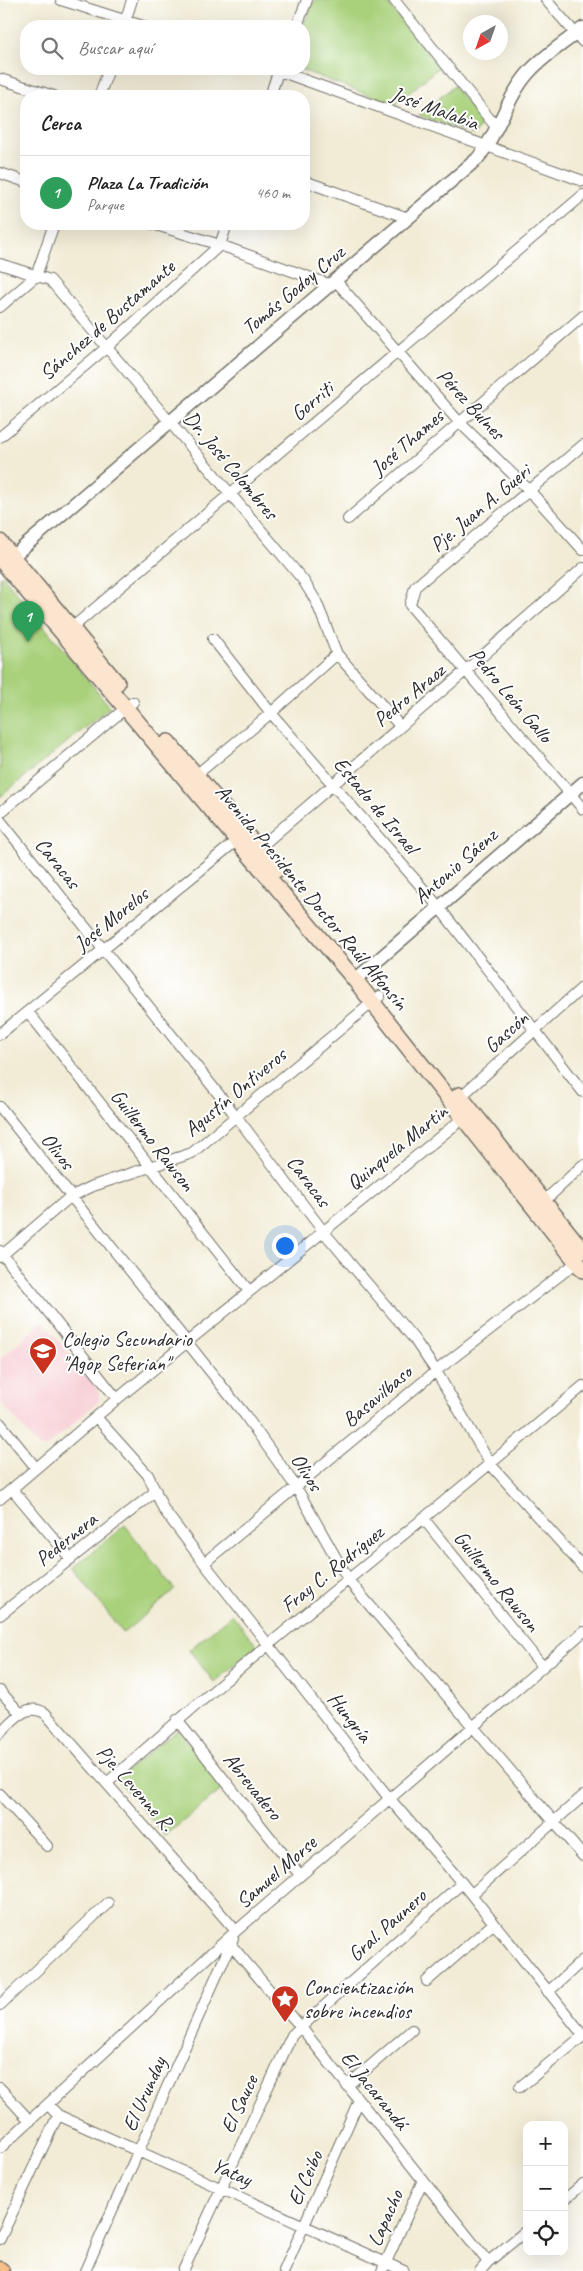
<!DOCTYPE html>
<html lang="es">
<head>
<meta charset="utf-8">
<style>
  body { margin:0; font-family:Caveat,sans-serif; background:#f6f6f6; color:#222 }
  .controls { position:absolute; right:15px; bottom:15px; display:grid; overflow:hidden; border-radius:10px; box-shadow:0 5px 20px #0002 }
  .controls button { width:45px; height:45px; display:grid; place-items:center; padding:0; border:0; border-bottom:1px solid #e0e0e0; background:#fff; color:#222; font:25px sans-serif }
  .compass { position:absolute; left:463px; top:15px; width:45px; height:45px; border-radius:50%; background:#fff; box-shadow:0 5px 20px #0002; rotate:220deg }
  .you { position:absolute; left:284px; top:1245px; width:18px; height:18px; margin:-12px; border:4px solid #fff; border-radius:50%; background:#1a73e8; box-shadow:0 0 0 8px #1a73e833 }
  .badge { display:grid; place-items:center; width:32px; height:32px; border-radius:50%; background:#c8321e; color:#fff; font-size:16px; font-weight:700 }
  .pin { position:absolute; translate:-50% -41px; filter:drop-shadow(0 1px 2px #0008) }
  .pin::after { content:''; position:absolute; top:26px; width:18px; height:15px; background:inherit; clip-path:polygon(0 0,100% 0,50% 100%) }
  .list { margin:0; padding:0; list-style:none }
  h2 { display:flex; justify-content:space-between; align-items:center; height:65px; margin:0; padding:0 20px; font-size:21px }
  h2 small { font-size:16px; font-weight:400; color:#767676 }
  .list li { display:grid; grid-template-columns:32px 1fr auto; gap:15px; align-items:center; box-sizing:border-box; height:75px; padding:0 20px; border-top:1px solid #e0e0e0 }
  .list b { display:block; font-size:19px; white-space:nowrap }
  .list p { margin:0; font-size:16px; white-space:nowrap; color:#767676 }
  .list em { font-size:16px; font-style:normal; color:#767676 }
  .icon { flex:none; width:28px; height:28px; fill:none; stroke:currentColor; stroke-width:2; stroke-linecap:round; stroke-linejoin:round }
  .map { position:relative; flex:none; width:583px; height:2271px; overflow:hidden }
  .search { position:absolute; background:#fff; box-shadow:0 5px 20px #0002; left:20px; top:20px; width:290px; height:55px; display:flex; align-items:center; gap:12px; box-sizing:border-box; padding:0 18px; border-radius:20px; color:#767676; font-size:19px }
  .panel { position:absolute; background:#fff; box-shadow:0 5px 20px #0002; left:20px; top:90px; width:290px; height:140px; border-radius:20px }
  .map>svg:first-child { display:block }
  .built { fill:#f7cfd5 }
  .green { fill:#a9d17b; stroke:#6a7e53 }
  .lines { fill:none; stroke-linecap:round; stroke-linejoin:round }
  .minor-casing { stroke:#716f67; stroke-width:12 }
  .tertiary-casing { stroke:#716f67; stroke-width:15 }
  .secondary-casing { stroke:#716f67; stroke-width:18 }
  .primary-casing { stroke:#716f67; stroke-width:19 }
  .minor { stroke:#fff; stroke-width:10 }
  .tertiary { stroke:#fff; stroke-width:12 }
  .secondary { stroke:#fce5cf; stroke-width:15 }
  .primary { stroke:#f7be88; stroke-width:16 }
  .labels { text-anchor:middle; stroke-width:4; stroke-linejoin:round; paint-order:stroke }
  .street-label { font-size:21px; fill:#2b2b2b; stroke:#fff }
  .poi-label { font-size:21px; fill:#2b2b2b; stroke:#fff; text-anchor:start }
</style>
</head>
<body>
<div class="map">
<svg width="583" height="2271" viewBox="0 0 583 2271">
  <rect width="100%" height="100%" fill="#fff"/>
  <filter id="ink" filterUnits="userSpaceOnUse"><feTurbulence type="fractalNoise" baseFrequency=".02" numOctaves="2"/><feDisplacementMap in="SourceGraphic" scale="10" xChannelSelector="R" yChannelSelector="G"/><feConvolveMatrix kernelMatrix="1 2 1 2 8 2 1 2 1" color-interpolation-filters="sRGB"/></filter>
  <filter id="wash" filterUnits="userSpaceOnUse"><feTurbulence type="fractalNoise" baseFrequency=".0096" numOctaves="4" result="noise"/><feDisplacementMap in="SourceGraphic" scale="20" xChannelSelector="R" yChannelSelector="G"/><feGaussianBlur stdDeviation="1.12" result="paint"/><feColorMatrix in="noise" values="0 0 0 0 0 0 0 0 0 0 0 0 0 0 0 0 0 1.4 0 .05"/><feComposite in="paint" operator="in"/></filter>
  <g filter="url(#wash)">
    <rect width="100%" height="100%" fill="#f2ecd6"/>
    <path class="built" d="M43 1321 99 1392V1401L47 1447 38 1446 0 1401V1359Z"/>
    <path class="green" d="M315 0H385L439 67 395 105 299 69H304L303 26Z
      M454 86 483 122 474 135 419 115Z
      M2 575 110 707 0 797V577Z
      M125 1525 175 1590 123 1633 73 1568Z
      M232 1614 257 1646 214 1682 189 1650Z
      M177 1729 225 1787 165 1836 117 1779Z"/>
  </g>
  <g filter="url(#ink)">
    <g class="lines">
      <g class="minor-casing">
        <path id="minor" d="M61 0 143 26
          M394 0 496 127
          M546 0 583 42
          M124 25 132 0
          M297 26 307 0
          M274 69 583 181
          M0 79 54 96
          M99 96 109 69
          M270 96 279 69
          M0 173 26 182
          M304 181 408 218
          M153 224 220 245 331 285
          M0 264 50 280 303 580 316 601 337 654 400 726
          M336 281 459 422 529 490 583 550
          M0 307 36 276 54 224
          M0 437 106 348 220 245 227 224
          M583 445 415 587 410 605 583 809
          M348 519 583 316
          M67 632 583 195
          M213 639 271 713 438 906 583 1092
          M196 775 271 713 337 654
          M0 813 133 702
          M0 820 236 1116 323 1231 414 1339 436 1371 491 1465 583 1567
          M258 849C367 755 476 663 583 568
          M28 1012 249 1291
          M0 1034 241 837
          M457 1100 583 987
          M0 1107 245 1415 296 1487 349 1581 583 1856
          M540 1205 583 1165
          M0 1251 117 1399
          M0 1257 70 1197 93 1186 192 1153 380 996
          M96 1417 148 1475 164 1510 204 1563 389 1798 462 1883 583 2035
          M0 1423 36 1468
          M12 1489 71 1559
          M0 1499 117 1399 467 1115
          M423 1518 542 1666
          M204 1563 436 1371 577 1262
          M0 1615 156 1491
          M0 1691 21 1714
          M177 1720 300 1875
          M0 1733C13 1720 26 1702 45 1713L236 1931
          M107 1783C261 1645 426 1520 583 1386
          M0 1794 47 1846
          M472 1894 583 1796
          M231 1945 300 2026 488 2262
          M427 1981 494 1923
          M548 1992 583 1960
          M0 2005 108 1903
          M347 2086 412 2030
          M520 2087 583 2036
          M0 2088 30 2121
          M48 2105 58 2115 404 2271
          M0 2148 236 1931 583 1632
          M564 2200 583 2184
          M0 2239 58 2115
          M85 2271 233 1939
          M183 2271 292 2035 462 1883
          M284 2271 359 2100
          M382 2271 423 2180
          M480 2271 488 2262 527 2230"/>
      </g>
      <g class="tertiary-casing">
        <path id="tertiary" d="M5 563 477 159C499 133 507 95 531 70 546 54 566 42 583 28
          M355 980 583 783"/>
      </g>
      <g class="secondary-casing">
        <path id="secondary" d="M0 542 117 683
          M0 559 355 980 583 1270
          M168 742 276 870
          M459 1095 583 1251"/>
      </g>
      <g class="primary-casing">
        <path id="primary" d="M0 2270 1 2271"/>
      </g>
      <use href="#minor" class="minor"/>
      <use href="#tertiary" class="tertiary"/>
      <use href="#secondary" class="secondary"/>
      <use href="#primary" class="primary"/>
    </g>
  </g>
  <defs>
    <g id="school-pin" transform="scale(1.4375)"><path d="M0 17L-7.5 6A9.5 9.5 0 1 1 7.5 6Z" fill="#c8321e" stroke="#fff"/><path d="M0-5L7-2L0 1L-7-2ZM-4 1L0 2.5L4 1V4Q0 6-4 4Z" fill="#fff"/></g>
    <g id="sight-pin" transform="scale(1.4375)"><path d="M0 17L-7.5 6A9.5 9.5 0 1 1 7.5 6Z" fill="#c8321e" stroke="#fff"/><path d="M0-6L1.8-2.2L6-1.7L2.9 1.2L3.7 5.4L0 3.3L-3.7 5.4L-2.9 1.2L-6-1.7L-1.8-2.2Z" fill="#fff"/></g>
  </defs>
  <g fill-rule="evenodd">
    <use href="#school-pin" x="43" y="1351"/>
    <use href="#sight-pin" x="285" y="1999"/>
  </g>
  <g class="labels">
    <g class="street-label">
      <text transform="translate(435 108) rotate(20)" y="7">José Malabia</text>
      <text transform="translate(293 290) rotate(-40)" y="7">Tomás Godoy Cruz</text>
      <text transform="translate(107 320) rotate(-41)" y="7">Sánchez de Bustamante</text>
      <text transform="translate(312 401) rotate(-40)" y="7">Gorriti</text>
      <text transform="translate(471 404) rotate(47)" y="7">Pérez Bulnes</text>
      <text transform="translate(407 442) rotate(-41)" y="7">José Thames</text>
      <text transform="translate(231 465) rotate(50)" y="7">Dr. José Colombres</text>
      <text transform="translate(480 508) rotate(-40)" y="7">Pje. Juan A. Gueri</text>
      <text transform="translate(409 695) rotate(-40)" y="7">Pedro Araoz</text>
      <text transform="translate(511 695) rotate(50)" y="7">Pedro León Gallo</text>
      <text transform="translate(376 805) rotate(50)" y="7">Estado de Israel</text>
      <text transform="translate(58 863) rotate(51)" y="7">Caracas</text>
      <text transform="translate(455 866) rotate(-41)" y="7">Antonio Sáenz</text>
      <text transform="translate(312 897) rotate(50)" y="7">Avenida Presidente Doctor Raúl Alfonsín</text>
      <text transform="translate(111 919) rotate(-39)" y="7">José Morelos</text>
      <text transform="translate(506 1032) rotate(-42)" y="7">Gascón</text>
      <text transform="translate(235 1092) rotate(-40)" y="7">Agustín Ontiveros</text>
      <text transform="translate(153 1140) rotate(52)" y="7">Guillermo Rawson</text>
      <text transform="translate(397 1147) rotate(-39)" y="7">Quinquela Martin</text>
      <text transform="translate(58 1151) rotate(52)" y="7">Olivos</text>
      <text transform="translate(309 1181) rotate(53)" y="7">Caracas</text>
      <text transform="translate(377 1396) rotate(-40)" y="7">Basavilbaso</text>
      <text transform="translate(307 1472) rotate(57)" y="7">Olivos</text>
      <text transform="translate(66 1539) rotate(-39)" y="7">Pedernera</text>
      <text transform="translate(332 1569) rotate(-39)" y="7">Fray C. Rodríguez</text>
      <text transform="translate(497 1581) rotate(51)" y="7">Guillermo Rawson</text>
      <text transform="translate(350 1717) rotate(52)" y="7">Hungría</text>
      <text transform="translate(253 1786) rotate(51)" y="7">Abrevadero</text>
      <text transform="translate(136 1788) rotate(49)" y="7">Pje. Levenne R.</text>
      <text transform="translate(276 1872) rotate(-41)" y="7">Samuel Morse</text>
      <text transform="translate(387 1925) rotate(-42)" y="7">Gral. Paunero</text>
      <text transform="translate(375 2090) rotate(51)" y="7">El Jacarandá</text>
      <text transform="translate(144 2094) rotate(-66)" y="7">El Urunday</text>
      <text transform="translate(239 2104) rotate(-65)" y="7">El Sauce</text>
      <text transform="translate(232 2172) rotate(24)" y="7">Yatay</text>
      <text transform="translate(305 2178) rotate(-66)" y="7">El Ceibo</text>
      <text transform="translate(385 2218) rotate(-66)" y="7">Lapacho</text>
    </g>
    <g class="poi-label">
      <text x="62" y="1346">Colegio Secundario<tspan x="62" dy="24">"Agop Seferian"</tspan></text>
      <text x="304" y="1994">Concientización<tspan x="304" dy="24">sobre incendios</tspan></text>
    </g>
  </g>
</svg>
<div class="controls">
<button>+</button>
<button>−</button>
<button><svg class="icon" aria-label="locate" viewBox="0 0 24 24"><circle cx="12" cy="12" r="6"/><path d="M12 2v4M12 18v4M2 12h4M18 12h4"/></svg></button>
</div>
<svg class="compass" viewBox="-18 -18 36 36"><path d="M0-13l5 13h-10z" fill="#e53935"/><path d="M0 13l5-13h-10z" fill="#767676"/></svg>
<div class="you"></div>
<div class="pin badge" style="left:28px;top:642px;background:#2e9e5b">1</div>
<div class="search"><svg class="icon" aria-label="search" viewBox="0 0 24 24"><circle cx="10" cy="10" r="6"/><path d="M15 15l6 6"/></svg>Buscar aquí</div>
<section class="panel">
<h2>Cerca<small></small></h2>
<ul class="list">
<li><span class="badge" style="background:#2e9e5b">1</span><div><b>Plaza La Tradición</b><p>Parque</p></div><em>460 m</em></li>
</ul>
</section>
</div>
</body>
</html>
